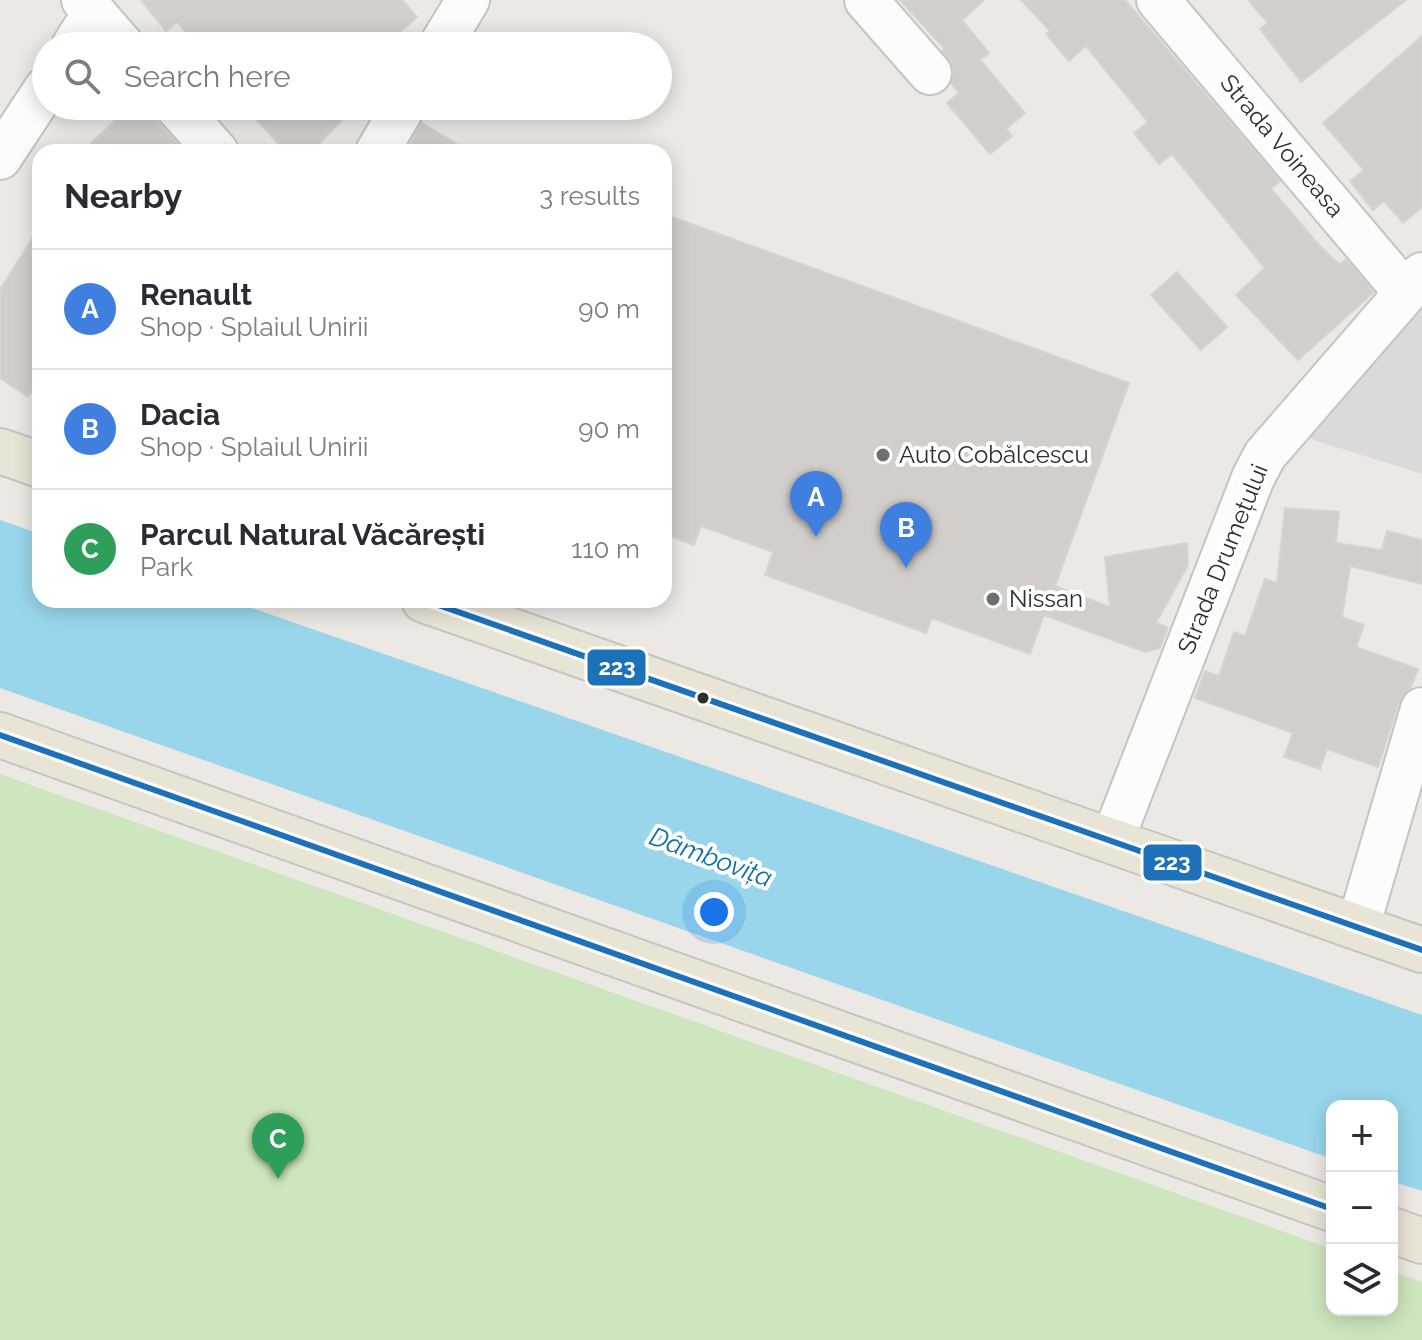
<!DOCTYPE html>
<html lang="en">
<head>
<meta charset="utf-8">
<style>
  body { margin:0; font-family:Raleway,sans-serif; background:#f2f2f3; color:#2b2b33 }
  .controls { position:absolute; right:24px; bottom:24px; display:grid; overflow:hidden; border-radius:16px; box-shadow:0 4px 20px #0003 }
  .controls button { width:72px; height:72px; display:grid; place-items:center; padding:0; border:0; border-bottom:2px solid #e1e1e2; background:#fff; color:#2b2b33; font:40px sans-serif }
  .you { position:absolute; left:714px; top:912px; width:28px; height:28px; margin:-20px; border:6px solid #fff; border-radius:50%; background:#1a73e8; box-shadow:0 0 0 12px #1a73e833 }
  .badge { display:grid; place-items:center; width:52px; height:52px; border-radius:50%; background:#db2777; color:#fff; font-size:26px; font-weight:700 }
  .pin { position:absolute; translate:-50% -66px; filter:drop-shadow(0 2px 4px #0008) }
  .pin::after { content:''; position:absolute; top:42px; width:28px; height:24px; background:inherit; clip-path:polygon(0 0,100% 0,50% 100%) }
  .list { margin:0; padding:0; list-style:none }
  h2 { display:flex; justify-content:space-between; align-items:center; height:104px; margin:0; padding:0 32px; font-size:34px }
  h2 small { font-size:26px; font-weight:400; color:#7c7c81 }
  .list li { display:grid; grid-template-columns:52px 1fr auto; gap:24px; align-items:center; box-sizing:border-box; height:120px; padding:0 32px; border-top:2px solid #e1e1e2 }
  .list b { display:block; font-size:30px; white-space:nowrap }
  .list p { margin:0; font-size:26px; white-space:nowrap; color:#7c7c81 }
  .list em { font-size:26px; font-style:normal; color:#7c7c81 }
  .icon { flex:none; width:44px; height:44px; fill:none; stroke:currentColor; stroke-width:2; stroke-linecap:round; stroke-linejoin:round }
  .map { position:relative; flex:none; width:1422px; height:1340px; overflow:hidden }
  .search { position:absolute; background:#fff; box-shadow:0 4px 20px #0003; left:32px; top:32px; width:640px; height:88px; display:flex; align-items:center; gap:20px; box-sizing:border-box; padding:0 28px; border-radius:44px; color:#7c7c81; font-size:30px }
  .panel { position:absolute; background:#fff; box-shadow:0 4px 20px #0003; left:32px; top:144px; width:640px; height:464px; border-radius:24px }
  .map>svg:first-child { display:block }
  .industrial { fill:#dcd9db }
  .green { fill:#cee6be }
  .water { fill:#99d6ec }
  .building { fill:#d1cecb; stroke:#d7d4d0; stroke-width:2 }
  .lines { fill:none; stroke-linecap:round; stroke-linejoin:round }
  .minor-casing { stroke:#c5c4c5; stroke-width:46 }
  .major-casing { stroke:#c6c5c4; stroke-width:48 }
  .minor { stroke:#fcfcfb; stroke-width:42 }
  .major { stroke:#e8e4d6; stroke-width:44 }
  .bus-1-casing { stroke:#fff; stroke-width:12 }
  .bus-1 { stroke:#1d71b8; stroke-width:6 }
  .poi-dot { fill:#706f6e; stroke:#fff; stroke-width:3 }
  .bus-dot { fill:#2e2e2e; stroke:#fff; stroke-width:3 }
  .labels { text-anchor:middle; stroke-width:8; stroke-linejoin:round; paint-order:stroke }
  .street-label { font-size:24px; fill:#2e2e2e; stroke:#fff }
  .poi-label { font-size:24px; fill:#2e2e2e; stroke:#fff; text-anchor:start }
  .water-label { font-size:26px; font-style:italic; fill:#0d6fa3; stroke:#fff }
  .line-badge { stroke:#fff; stroke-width:3 }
  .badge-label { font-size:22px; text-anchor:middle; font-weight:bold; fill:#fff }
</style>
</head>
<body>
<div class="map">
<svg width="1422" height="1340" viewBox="0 0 1422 1340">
  <rect width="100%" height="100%" fill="#ece8e4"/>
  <path class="industrial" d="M1422 309V474L1304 437Z"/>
  <path class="green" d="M0 774 1332 1249V1310H1392V1271L1422 1282V1340H0Z"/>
  <path class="water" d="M0 520 40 534V600H229L1422 1015V1191L1392 1181V1106H1332V1159L0 688Z"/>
  <path class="building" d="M141 0H402L417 17 385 46H318L307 33 292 46H198L177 22 166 31Z
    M900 0H984L962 20 989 53 980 60 1025 113 1006 129 1012 136 990 154 947 103 959 93 951 83 954 69 943 51 945 49Z
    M1021 0H1125L1280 181 1271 189 1321 247 1340 265 1346 259 1374 292 1298 360 1236 295 1265 268 1172 154 1159 164 1134 133 1148 122 1086 46 1069 61 1046 34 1050 31Z
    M1248 0H1406L1301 82 1260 29 1268 23Z
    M1422 36V207L1403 223 1384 201 1373 210 1350 181 1364 170 1323 123Z
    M130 106H143L185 152H82Z
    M244 106H356L311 152H286Z
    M422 123 470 152H405Z
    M664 214 1129 383 1055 586 1110 607 1105 557 1187 543 1188 565 1156 623 1168 627 1160 648 1145 652 1044 615 1030 654 932 618 926 633 765 575 773 552 701 526 694 545 664 534Z
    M40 226V379L28 397 0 378V290Z
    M1177 272 1227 327 1201 350 1151 295Z
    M1285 508 1339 512 1336 543 1382 550 1387 531 1422 540V584L1350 566 1342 617 1364 625 1356 647 1418 669 1410 689 1399 702 1378 767 1327 749 1320 769 1284 757 1293 733 1195 698 1205 671 1219 676 1234 632 1245 636 1265 579 1277 583Z"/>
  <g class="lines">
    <g class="minor-casing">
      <path id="minor" d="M83 0 123 46
        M866 0 930 73
        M1158 0 1405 292
        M73 46 94 13
        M440 46 468 0
        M176 106 217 152
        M377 152 404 106
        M0 158 46 88
        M1112 841 1253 478 1265 455 1422 274
        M1358 927 1422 709"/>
    </g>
    <g class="major-casing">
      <path id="major" d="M0 451 40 465
        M424 600 1422 950
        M0 735 1332 1209
        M1392 1230 1422 1241"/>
    </g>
    <use href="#minor" class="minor"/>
    <use href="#major" class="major"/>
    <g class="bus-1-casing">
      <path id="bus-1" d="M424 600 1422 950
        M0 735 1332 1209"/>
    </g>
    <use href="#bus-1" class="bus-1"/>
  </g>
  <g class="poi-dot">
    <circle cx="883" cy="455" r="8"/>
    <circle cx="993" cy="599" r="8"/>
  </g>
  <circle class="bus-dot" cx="703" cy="698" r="7"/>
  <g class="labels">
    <g class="street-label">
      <text transform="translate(1282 146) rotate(50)" y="8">Strada Voineasa</text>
      <text transform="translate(1223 559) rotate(-68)" y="8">Strada Drumețului</text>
    </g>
    <g class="poi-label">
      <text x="899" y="463">Auto Cobălcescu</text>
      <text x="1009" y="607">Nissan</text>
    </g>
    <g class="water-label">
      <text transform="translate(711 857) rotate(20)" y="9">Dâmbovița</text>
    </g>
  </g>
  <g class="line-badge">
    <rect x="586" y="648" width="61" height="39" rx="8" fill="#1d71b8"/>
    <rect x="1142" y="843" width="61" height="39" rx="8" fill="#1d71b8"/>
  </g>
  <g class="badge-label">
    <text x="617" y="675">223</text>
    <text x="1172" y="870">223</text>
  </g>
</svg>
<div class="controls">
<button>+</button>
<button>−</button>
<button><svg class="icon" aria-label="layers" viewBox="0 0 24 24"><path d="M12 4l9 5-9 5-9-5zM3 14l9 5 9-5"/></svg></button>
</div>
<div class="you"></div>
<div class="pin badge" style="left:816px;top:537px;background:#3f7fe0">A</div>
<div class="pin badge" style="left:906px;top:568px;background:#3f7fe0">B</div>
<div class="pin badge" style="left:278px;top:1179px;background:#2e9e5b">C</div>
<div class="search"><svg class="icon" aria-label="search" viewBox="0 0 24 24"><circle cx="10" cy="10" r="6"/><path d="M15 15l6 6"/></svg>Search here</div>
<section class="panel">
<h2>Nearby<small>3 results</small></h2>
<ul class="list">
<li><span class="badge" style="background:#3f7fe0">A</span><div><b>Renault</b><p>Shop · Splaiul Unirii</p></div><em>90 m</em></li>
<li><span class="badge" style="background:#3f7fe0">B</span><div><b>Dacia</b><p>Shop · Splaiul Unirii</p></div><em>90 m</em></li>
<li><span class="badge" style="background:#2e9e5b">C</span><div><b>Parcul Natural Văcărești</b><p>Park</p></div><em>110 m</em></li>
</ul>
</section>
</div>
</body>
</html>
